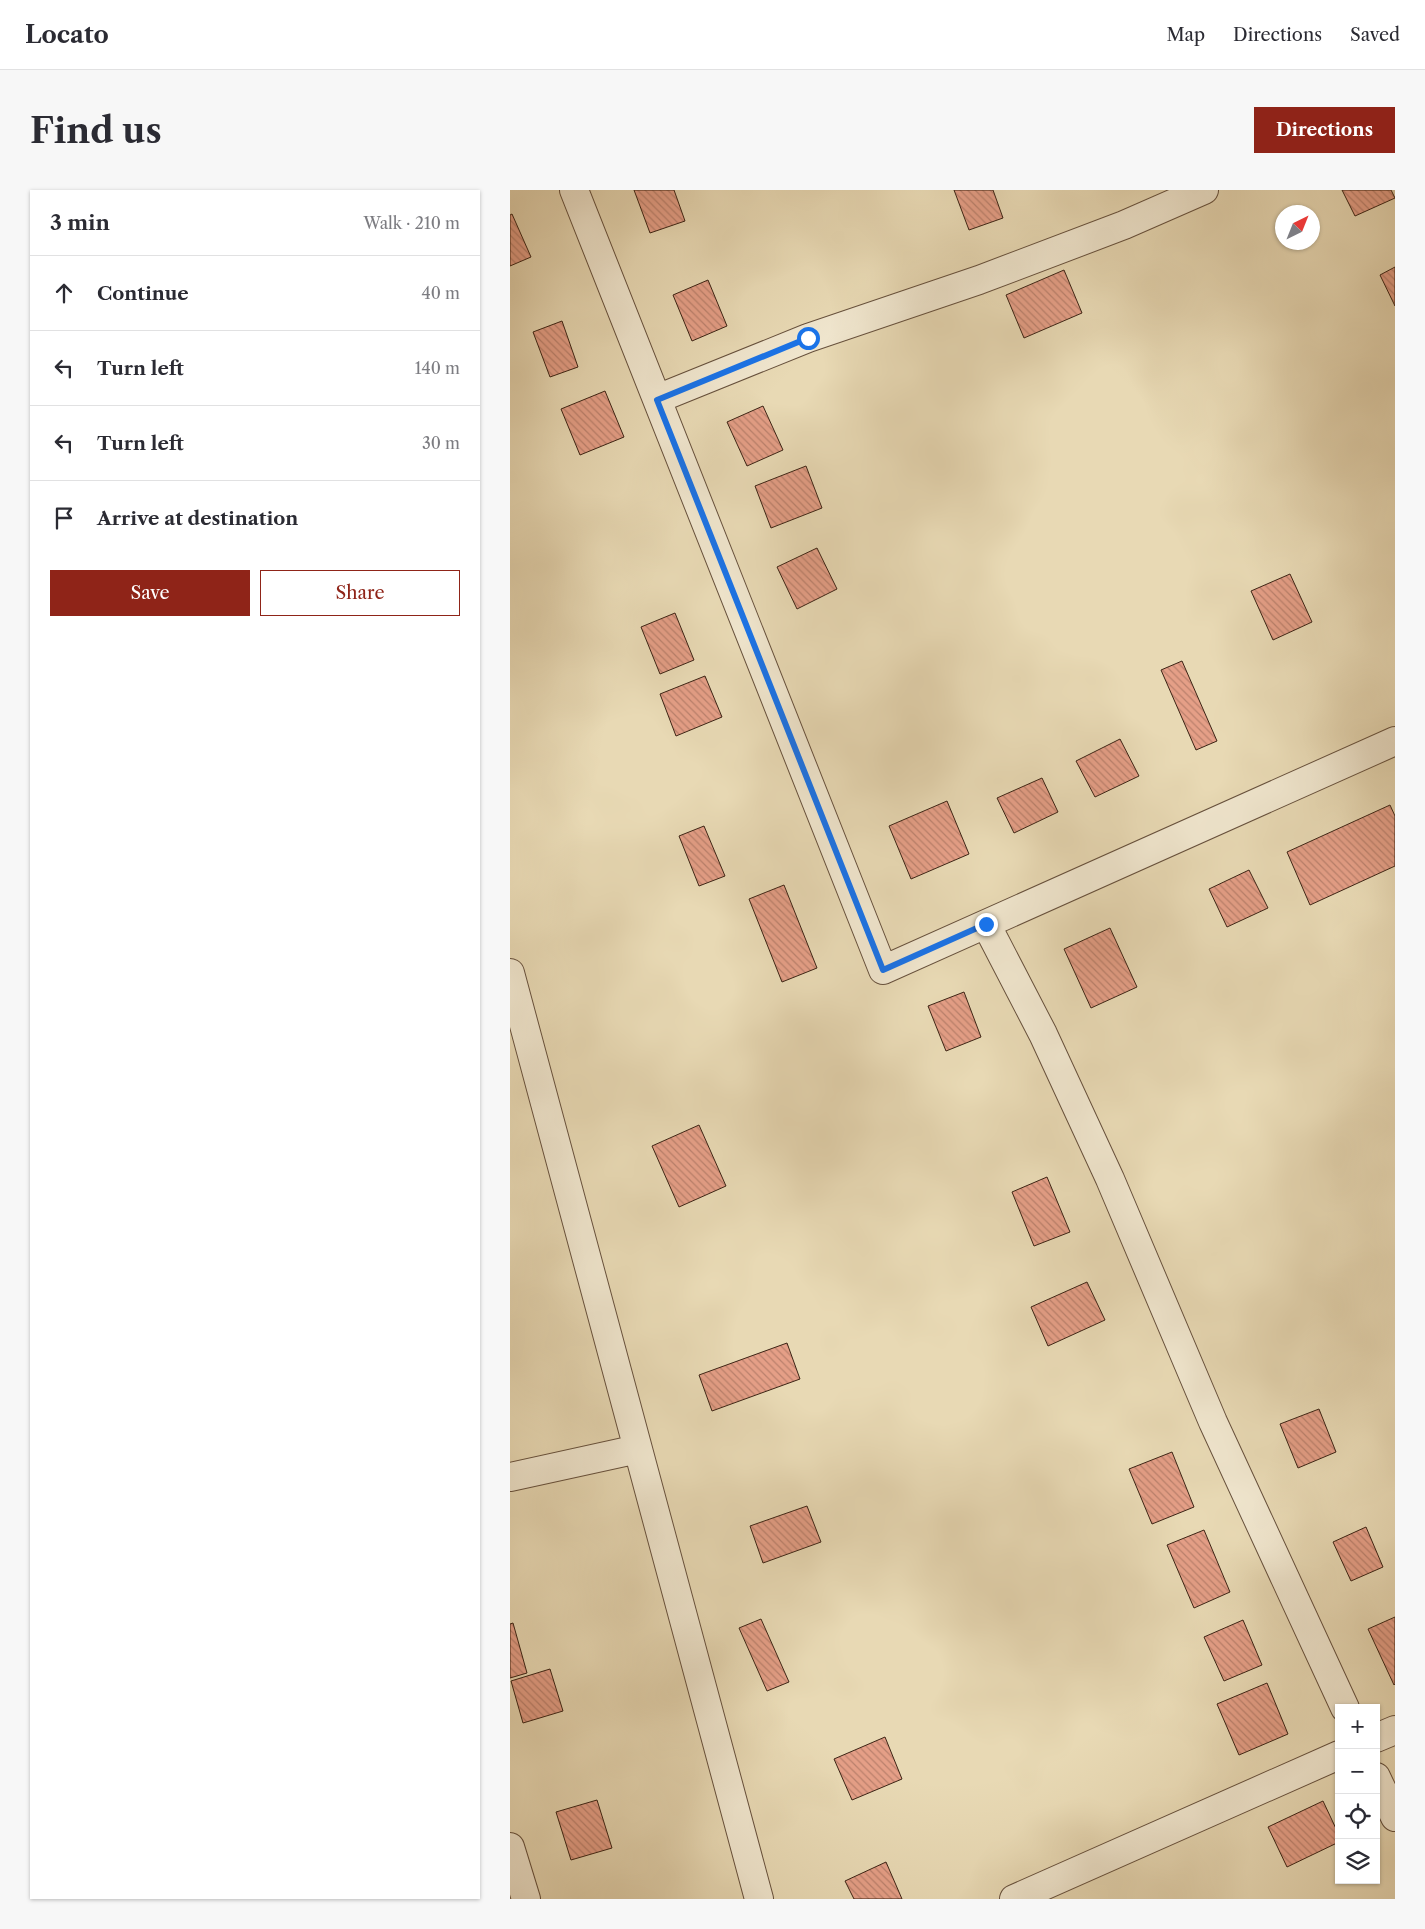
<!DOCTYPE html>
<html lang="en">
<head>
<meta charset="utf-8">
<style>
  body { margin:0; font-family:"Libre Caslon Text",serif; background:#f7f7f7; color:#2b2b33 }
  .controls { position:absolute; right:15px; bottom:15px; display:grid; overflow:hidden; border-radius:0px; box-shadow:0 1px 4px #0004 }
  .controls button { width:45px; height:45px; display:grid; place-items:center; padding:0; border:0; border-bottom:1px solid #e1e1e2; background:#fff; color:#2b2b33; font:25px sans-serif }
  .compass { position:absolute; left:765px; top:15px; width:45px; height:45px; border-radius:50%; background:#fff; box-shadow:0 1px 4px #0004; rotate:43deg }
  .stop { position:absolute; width:15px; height:15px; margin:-11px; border:4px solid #1a73e8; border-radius:50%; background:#fff }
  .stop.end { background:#1a73e8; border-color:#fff; box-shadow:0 1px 5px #0008 }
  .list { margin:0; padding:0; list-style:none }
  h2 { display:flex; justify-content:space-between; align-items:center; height:65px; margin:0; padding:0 20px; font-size:21px }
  h2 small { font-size:16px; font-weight:400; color:#7c7c81 }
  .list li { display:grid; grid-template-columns:32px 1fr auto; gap:15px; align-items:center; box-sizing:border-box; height:75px; padding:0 20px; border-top:1px solid #e1e1e2 }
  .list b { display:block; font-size:19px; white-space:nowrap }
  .list em { font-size:16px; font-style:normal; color:#7c7c81 }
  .actions { display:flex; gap:10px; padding:15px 20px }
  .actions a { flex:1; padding:11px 0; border:1px solid #8f2418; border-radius:0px; text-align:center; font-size:18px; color:#8f2418 }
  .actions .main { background:#8f2418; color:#fff }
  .icon { flex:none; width:28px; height:28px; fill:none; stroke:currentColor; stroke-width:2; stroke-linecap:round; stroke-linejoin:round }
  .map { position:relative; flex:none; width:885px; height:1709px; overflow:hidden; border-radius:0px }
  header { display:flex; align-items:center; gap:30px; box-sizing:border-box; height:70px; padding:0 25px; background:#fff; border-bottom:1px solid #e1e1e2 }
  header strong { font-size:24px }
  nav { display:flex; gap:28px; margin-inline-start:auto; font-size:18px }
  .intro { display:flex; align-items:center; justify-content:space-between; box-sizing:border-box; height:120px; padding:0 30px }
  h1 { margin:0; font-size:35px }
  .button { padding:12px 22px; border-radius:0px; background:#8f2418; color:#fff; font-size:18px; font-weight:700 }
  main { display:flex; gap:30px; padding:0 30px }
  aside { flex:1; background:#fff; border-radius:0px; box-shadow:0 1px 4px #0004 }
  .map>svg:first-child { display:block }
  .building { fill:url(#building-back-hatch); stroke:#3c2415 }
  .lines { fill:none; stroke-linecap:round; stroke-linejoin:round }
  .minor-casing { stroke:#67513d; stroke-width:30 }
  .minor { stroke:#f0e6ce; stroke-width:28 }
  .route { stroke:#1a73e8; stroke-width:6 }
</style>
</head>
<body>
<header>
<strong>Locato</strong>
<nav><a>Map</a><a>Directions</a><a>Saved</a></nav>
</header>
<div class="intro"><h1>Find us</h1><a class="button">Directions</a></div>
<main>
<aside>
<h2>3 min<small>Walk · 210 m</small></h2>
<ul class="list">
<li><svg class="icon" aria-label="ahead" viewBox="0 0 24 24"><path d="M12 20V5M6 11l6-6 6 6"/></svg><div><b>Continue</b></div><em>40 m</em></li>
<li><svg class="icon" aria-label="left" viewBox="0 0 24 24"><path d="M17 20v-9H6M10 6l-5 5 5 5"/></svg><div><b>Turn left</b></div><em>140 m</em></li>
<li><svg class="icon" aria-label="left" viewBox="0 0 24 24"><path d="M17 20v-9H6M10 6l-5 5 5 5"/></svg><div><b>Turn left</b></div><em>30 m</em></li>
<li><svg class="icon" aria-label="arrive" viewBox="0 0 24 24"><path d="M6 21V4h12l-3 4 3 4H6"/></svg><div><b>Arrive at destination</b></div></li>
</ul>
<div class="actions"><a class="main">Save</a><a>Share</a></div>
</aside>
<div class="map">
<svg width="885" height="1709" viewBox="0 0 885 1709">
  <defs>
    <pattern id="building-back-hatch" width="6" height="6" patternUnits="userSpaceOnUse" patternTransform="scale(1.25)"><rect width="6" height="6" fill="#e59f87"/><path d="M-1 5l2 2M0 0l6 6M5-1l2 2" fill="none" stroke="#bb816d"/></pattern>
  </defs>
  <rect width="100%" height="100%" fill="#e8d9b4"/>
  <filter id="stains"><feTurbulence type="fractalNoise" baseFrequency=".004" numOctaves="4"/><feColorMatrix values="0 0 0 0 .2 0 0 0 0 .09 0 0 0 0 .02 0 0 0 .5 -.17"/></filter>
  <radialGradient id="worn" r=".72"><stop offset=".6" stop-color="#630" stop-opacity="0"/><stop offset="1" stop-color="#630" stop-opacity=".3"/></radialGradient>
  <path class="building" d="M124 0H164L175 31 140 43Z
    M444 0H483L493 28 459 40Z
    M832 0H881L885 8 845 26Z
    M2 24 21 67 0 76V25Z
    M885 77V116L870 85Z
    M554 80 572 123 514 148 496 105Z
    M198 90 217 136 182 151 163 105Z
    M52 131 68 177 40 187 23 142Z
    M95 201 114 247 70 265 51 219Z
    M253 216 273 260 237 276 217 232Z
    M296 276 312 318 261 338 245 296Z
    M307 358 327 399 287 419 267 377Z
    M780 384 802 432 763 450 741 401Z
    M165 423 184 470 150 484 131 437Z
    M672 471 707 551 686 560 651 480Z
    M195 486 212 527 166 546 150 504Z
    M610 549 629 586 585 607 566 571Z
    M532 588 548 622 504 643 487 608Z
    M437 611 459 664 401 689 379 636Z
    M880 615 885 626V676L800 715 777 662Z
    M194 636 215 686 189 696 169 646Z
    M739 680 758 718 717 737 699 699Z
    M274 695 307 778 272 792 239 709Z
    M600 738 627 797 581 818 554 759Z
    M454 802 471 847 436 861 418 816Z
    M189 935 216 996 169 1017 142 956Z
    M537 987 560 1042 524 1056 502 1002Z
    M577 1092 595 1130 538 1156 521 1117Z
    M277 1153 290 1189 202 1221 189 1185Z
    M809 1219 826 1262 788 1278 770 1234Z
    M662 1262 684 1317 642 1334 619 1279Z
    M297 1316 311 1352 253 1373 240 1336Z
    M856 1337 873 1377 841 1391 823 1352Z
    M694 1340 720 1402 684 1418 657 1355Z
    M885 1427V1494L884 1495 858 1439Z
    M251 1429 279 1492 257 1501 229 1438Z
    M733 1430 752 1475 714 1491 694 1447Z
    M3 1433 17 1483 0 1488V1434Z
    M40 1479 53 1521 13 1533 1 1491Z
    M757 1493 778 1544 729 1565 707 1514Z
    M375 1547 392 1589 342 1610 324 1569Z
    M87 1610 102 1658 61 1670 46 1622Z
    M813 1611 829 1645V1652L777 1677 758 1637Z
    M376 1672 392 1709H344L335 1691Z"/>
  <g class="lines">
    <g class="minor-casing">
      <path id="minor" d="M64 0 373 780 885 551
        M147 209 298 148 469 90 614 35 694 0
        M476 734 533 844 600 989 703 1232 835 1518
        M0 783 249 1709
        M0 1287 128 1259
        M866 1548 885 1540
        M866 1587 885 1627
        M0 1657 16 1709
        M504 1709 829 1565"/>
    </g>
    <use href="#minor" class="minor"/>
  </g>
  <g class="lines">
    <path class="route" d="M298 148 147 210 373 780 476 734"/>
  </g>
  <rect width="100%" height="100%" filter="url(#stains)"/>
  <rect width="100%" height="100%" fill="url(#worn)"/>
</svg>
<div class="controls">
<button>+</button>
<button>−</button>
<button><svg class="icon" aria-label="locate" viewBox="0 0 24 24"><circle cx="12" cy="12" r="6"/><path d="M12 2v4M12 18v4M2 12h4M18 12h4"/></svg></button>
<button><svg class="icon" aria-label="layers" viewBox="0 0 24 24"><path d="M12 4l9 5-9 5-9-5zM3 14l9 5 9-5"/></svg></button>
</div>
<svg class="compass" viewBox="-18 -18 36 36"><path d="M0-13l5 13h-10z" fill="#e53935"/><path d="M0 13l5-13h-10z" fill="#7c7c81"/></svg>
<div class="stop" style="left:298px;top:148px"></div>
<div class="stop end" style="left:476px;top:734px"></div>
</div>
</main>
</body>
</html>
